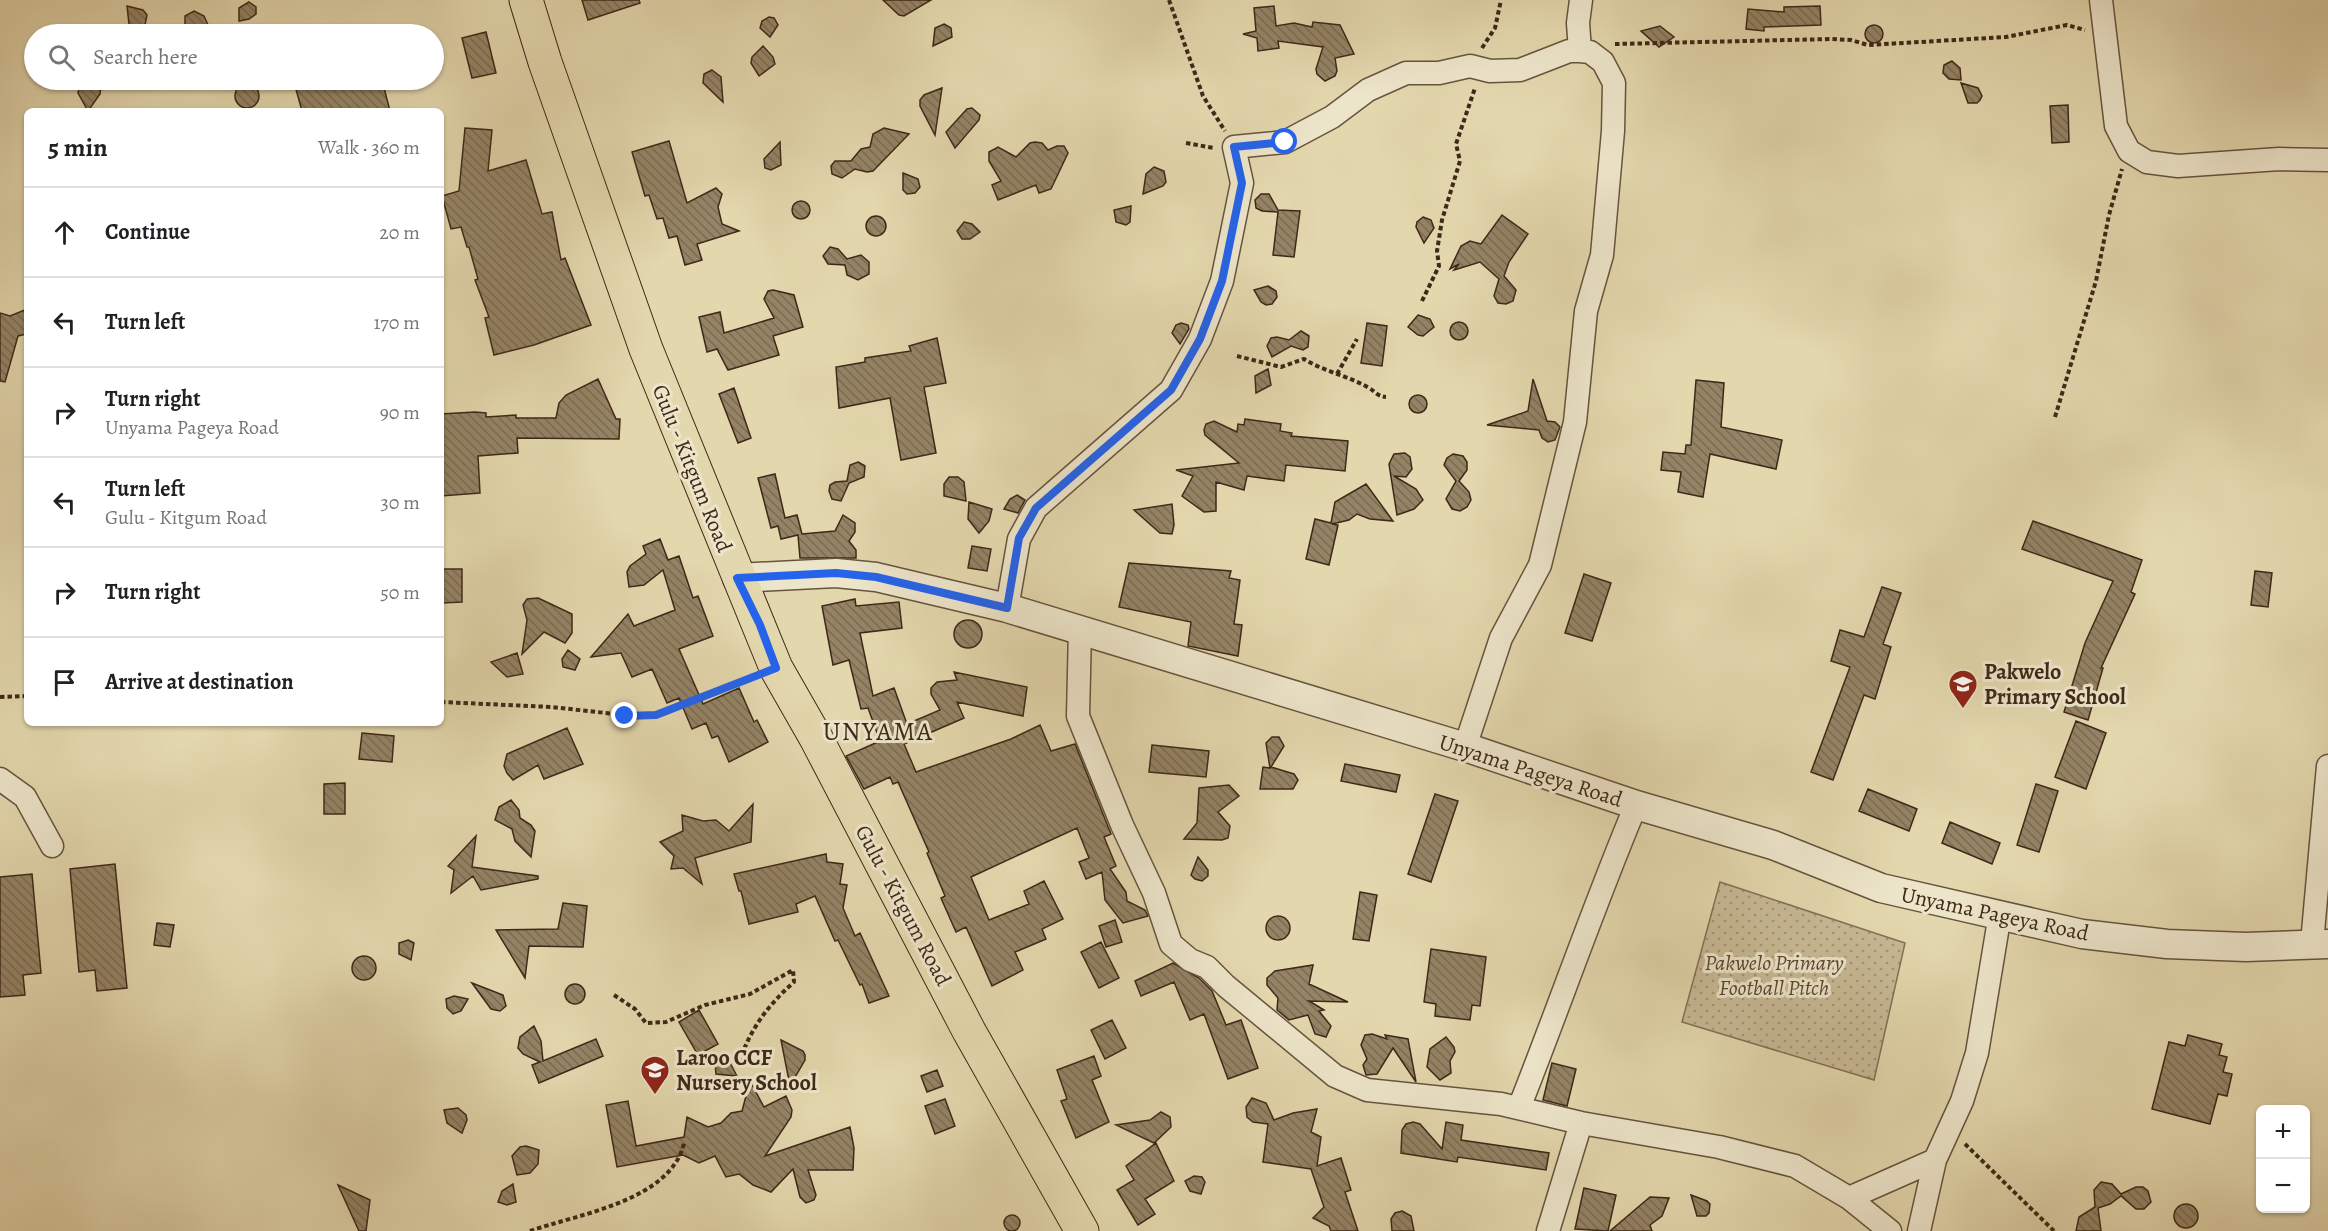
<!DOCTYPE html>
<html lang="en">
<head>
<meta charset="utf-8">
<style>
  body { margin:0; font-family:Alegreya,serif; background:#f6f6f6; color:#202124 }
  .controls { position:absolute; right:18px; bottom:18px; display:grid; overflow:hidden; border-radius:9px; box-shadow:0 2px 4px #0004 }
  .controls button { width:54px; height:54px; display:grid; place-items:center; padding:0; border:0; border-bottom:2px solid #e0e0e0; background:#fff; color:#202124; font:30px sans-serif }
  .stop { position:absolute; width:18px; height:18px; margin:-14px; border:4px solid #2563eb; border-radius:50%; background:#fff }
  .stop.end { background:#2563eb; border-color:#fff; box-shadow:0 2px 6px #0008 }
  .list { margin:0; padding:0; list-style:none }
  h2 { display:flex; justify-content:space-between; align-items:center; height:78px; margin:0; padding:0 24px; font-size:26px }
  h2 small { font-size:20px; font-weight:400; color:#757577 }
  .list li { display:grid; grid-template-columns:39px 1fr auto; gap:18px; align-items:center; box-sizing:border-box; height:90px; padding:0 24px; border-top:2px solid #e0e0e0 }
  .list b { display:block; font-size:22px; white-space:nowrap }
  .list p { margin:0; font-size:20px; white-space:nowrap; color:#757577 }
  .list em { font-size:20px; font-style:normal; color:#757577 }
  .icon { flex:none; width:33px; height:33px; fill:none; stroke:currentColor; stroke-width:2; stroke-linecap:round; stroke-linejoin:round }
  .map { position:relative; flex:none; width:2328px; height:1231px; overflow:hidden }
  .search { position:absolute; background:#fff; box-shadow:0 2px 4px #0004; left:24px; top:24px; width:420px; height:66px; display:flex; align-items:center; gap:15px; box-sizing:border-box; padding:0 21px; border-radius:33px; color:#757577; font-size:22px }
  .panel { position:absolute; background:#fff; box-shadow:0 2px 4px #0004; left:24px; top:108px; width:420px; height:618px; border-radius:9px }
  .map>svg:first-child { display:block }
  .park { fill:url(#park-dots); stroke:#827056; stroke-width:1.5 }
  .building { fill:url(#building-back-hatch); stroke:#3e2818; stroke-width:1.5 }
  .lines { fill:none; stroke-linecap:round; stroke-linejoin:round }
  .minor-casing { stroke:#67543d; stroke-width:25 }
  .tertiary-casing { stroke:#67543d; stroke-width:31 }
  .primary-casing { stroke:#3e2818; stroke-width:35 }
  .path { stroke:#3e2818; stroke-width:4; stroke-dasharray:4.5 3; stroke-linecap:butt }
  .minor { stroke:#ede5ca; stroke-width:22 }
  .tertiary { stroke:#ede5ca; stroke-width:28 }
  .primary { stroke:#e3d7ad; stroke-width:33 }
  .route { stroke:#2563eb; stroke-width:8 }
  .labels { text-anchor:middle; stroke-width:6; stroke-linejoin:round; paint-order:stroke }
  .street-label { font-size:22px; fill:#3e2818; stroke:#ede5ca }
  .poi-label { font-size:22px; font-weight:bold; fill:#3e2818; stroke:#ede5ca; text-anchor:start }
  .park-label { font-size:22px; font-style:italic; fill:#594531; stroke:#ede5ca }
  .quarter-label { font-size:26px; letter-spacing:1.5px; fill:#3e2818; stroke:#ede5ca }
</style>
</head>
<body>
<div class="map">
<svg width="2328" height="1231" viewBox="0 0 2328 1231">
  <defs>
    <pattern id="park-dots" width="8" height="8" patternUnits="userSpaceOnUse" patternTransform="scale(1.5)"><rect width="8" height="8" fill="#c7b994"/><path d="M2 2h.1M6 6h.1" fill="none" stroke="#a39678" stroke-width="1.8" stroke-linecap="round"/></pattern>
    <pattern id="building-back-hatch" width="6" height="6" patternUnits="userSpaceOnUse" patternTransform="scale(1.5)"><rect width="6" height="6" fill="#948365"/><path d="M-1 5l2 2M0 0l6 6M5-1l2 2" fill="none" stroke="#7a6b52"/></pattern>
  </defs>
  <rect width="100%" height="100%" fill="#e3d7ad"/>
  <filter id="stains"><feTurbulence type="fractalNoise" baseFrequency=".00333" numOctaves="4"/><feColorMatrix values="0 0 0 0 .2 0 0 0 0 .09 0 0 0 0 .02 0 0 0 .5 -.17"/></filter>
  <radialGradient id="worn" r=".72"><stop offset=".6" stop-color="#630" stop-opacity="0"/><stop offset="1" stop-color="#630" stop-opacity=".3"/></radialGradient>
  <path class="park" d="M1720 882 1905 943 1874 1080 1682 1022Z"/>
  <path class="building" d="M582 0H639L640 3 588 20Z
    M883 0H931L904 16 899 15Z
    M249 2 256 7V14L249 19 239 21V8Z
    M127 6 143 10 147 15 145 25 135 28 129 24Z
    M1274 6 1276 26 1294 23 1312 27 1313 22 1340 25 1354 54 1335 58 1337 71 1335 76 1325 81 1317 74 1316 69 1323 47 1278 41 1279 48 1258 51 1257 38 1243 34 1256 31 1254 8Z
    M1820 6 1821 25 1764 27V31L1746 29 1748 9 1784 12V7Z
    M194 11 204 16 212 34H193L185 30V16Z
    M769 17 774 18 778 25 770 37 760 28 762 21Z
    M944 24 951 28 952 37 933 46 935 28Z
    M1865 34a9 9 0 1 1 18 0a9 9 0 1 1-18 0Z
    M1660 26 1674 37 1659 47 1641 31Z
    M486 32 496 73 472 78 462 38Z
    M763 46 773 57 775 64 759 76 751 63 752 57Z
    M1952 61 1960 68 1961 80 1949 79 1943 73 1944 65Z
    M712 70 721 77 723 102 703 83 704 74Z
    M81 80H97L101 86 100 94 88 111 78 93Z
    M304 80H382L390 111H302L294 82Z
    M1961 83 1978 88 1982 96 1980 100 1977 103H1968Z
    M235 96a12 12 0 1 1 24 0a12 12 0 1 1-24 0Z
    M942 88 935 135 920 106V100L924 95Z
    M2068 105 2069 142 2052 143 2050 106Z
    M972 108 980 115 979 120 955 148 946 132 967 109Z
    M465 128 492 130 488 171 526 160 542 214 552 212 561 260 565 258 591 325 534 345 494 355 485 318 489 317 475 280 478 279 469 247H467L461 227 451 229 442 196 459 191Z
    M884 128 909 134 873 171 867 172 855 169 842 178 832 174 831 166 835 161H851L861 149 870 147 873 134Z
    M669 141 687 203 716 188 722 194 718 207 722 224 739 231 697 244 702 260 685 265 677 236 669 238 663 218 657 219 649 195 645 196 632 152Z
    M780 142 781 165 771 170 765 168 764 159Z
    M1035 142 1042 143 1048 150 1057 146H1064L1068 153 1051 189 1039 193 1036 185 998 200 992 185 1001 181 989 161V152L998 147 1016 157 1030 143Z
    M1154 167 1164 171 1166 182 1163 186 1143 194 1146 174Z
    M903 173 918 179 920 187 915 193 907 194 903 190Z
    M1261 194H1269L1278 210 1300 211 1294 257 1273 255 1278 212 1262 211 1256 208 1255 200Z
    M792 210a9 9 0 1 1 18 0a9 9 0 1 1-18 0Z
    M1131 206 1130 222 1126 225 1116 222 1114 210Z
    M1502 215 1528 234 1509 262 1504 276 1516 290 1513 301 1506 304 1498 303 1494 296 1499 279 1480 262 1454 270 1459 264 1450 269 1461 246 1470 241 1481 244Z
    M866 226a10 10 0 1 1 20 0a10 10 0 1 1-20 0Z
    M1423 217 1431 220 1434 228 1424 243 1416 227 1417 222Z
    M964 222 972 224 980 232 970 239H962L957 231Z
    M830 247 838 249 847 259 861 255 869 262V274L858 280 847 275 845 265 828 264 823 256Z
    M1268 286 1276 291 1277 297 1272 304 1266 305 1261 302 1254 290Z
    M773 290 794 295 803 327 773 336 779 355 728 370 717 349 707 352 699 317 720 312 724 333 774 318 764 299 768 291Z
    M27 309V334L18 336 5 382 0 381V313L10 316Z
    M1418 315 1430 319 1434 327 1423 336 1418 335 1408 327Z
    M1450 331a9 9 0 1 1 18 0a9 9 0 1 1-18 0Z
    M1181 323 1188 325 1189 329 1180 344 1172 333 1176 325Z
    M1367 323 1387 326 1382 366 1361 363Z
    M1301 331 1309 336 1308 347 1303 350 1291 346 1272 357 1267 346 1271 338 1277 337 1289 340Z
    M937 338 946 383 924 387 936 453 901 460 890 398 839 408 836 367 865 362V358L911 351 909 346Z
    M1268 369 1271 385 1256 393 1255 376Z
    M598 379 616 419H620L619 439 517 438 518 453 478 456 480 493 441 496V414L475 412 486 413V417L516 415V418H556L559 403 566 395Z
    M1533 379 1547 421 1555 422 1560 427 1555 440 1548 442 1542 438 1539 430 1487 425 1528 411Z
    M1696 380 1724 383 1721 427 1782 440 1776 469 1710 454 1703 497 1678 492 1681 472 1661 470 1663 452 1685 454 1686 445H1691Z
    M734 388 751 438 738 443 719 394Z
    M1409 404a9 9 0 1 1 18 0a9 9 0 1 1-18 0Z
    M1245 419 1281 424 1280 431 1292 433 1291 436 1348 441 1345 471 1286 465 1284 481 1247 476 1244 490 1216 482V511L1204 512 1182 496 1193 476 1176 470 1239 463 1205 435 1204 430 1206 424 1214 421 1237 432 1238 424 1244 425Z
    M1405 453 1410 457 1412 469 1406 477 1394 476 1416 489 1423 500 1414 509 1397 515 1389 464 1394 454Z
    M1453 454 1463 456 1467 462V470L1459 481 1469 492 1471 500 1467 507 1460 511 1452 509 1446 499 1456 481 1444 465 1447 458Z
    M858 462 865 466 864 477 849 483 841 501 832 499 829 491 830 485 835 482 847 481 850 465Z
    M775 474 785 518 797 515 802 534 835 531 843 515 855 523V532L849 541 856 550V558H800L798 535 781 539 778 526 771 528 758 478Z
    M949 477H958L964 482 966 501 944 496V484Z
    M1366 484 1393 521 1370 519 1357 514 1349 520 1332 524 1338 525 1329 565 1306 559 1315 519 1331 523 1335 502Z
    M1017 495 1025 500 1018 513 1004 509 1010 499Z
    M969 502 992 509 989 521 979 533 968 519Z
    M1172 504 1174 525 1172 534 1160 533 1134 510Z
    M2033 521 2142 560 2131 592 2135 594 2101 668H2103L2088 720 2064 712 2085 643 2113 581 2022 549Z
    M660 539 668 560 679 556 693 598 698 596 713 636 679 649 703 704 739 688 754 722 757 720 768 742 729 762 718 736 712 738 706 723 692 729 679 698 667 703 652 669 632 677 621 653 591 657 628 614 634 626 675 610 663 570 644 585 629 587 627 572 630 566 646 554 643 546Z
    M972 546 991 549 987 571 968 568Z
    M1129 563 1231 571 1229 578 1240 580 1234 624 1242 625 1238 656 1188 646 1191 622 1119 607Z
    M441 569H462V602L442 603Z
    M2255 571 2272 573 2268 607 2251 605Z
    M1584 574 1611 583 1592 641 1565 633Z
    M1882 587 1901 593 1883 644 1891 647 1875 699 1864 695 1833 780 1811 772 1850 667 1831 661 1840 630 1864 637Z
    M538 598 572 614V633L565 643 544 632 522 654 527 620 523 605 527 599Z
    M855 599 856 606 899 602 902 628 860 633 873 696 894 688 907 724 940 710 931 694V688L937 682 957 680 954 672 1027 687 1023 716 957 702 964 718 904 744 916 772 1011 739 1040 725 1051 751 1075 744 1111 834 1104 837 1116 866 1110 869 1126 892 1127 901 1145 910 1148 916 1123 923 1105 900 1102 872 1086 879 1079 862 1089 858 1077 828 971 877 989 920 1029 904 1024 891 1044 881 1063 919 1042 929 1046 939 1015 952 1023 970 992 986 966 927 956 932 941 898 945 896 927 853 929 852 898 782 893 784 890 777 864 789 846 756 880 741 868 708 861 709 849 660 833 665 822 606Z
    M954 634a14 14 0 1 1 28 0a14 14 0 1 1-28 0Z
    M568 650 580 659 575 670 563 667 562 659Z
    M517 653 523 674 507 677 491 662Z
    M2076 721 2106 733 2086 789 2055 777Z
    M567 728 583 764 544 779 538 765 513 780 507 773 504 766 507 754Z
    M362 733 394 736 392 762 359 759Z
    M1272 737H1279L1284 746 1271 767 1294 774 1298 780 1293 789H1260L1263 767 1270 768 1266 743Z
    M1152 745 1209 751 1206 777 1149 772Z
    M1345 764 1400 775 1396 792 1341 781Z
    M345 783V814H324V784Z
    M2036 784 2058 791 2039 852 2017 845Z
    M1229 785 1239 796 1218 812 1230 826 1228 838 1222 840 1184 839 1197 823 1199 788Z
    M1868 789 1917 809 1909 831 1859 811Z
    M1435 794 1458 801 1431 882 1408 874Z
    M511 800 519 810 520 818 531 825 535 831 531 857 515 841 512 829 495 820 499 807Z
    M753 804 751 842 695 858 702 884 683 868 671 869 674 856 660 842 683 831 682 815 703 821 716 820 729 831Z
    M1950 822 2000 843 1992 864 1942 843Z
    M476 836 472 867 538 876V879L481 890 473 876 451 893 454 870 448 866Z
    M826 854 827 862 843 864 840 884 847 885 843 908 855 936 860 933 889 996 869 1003 862 984 860 985 838 940 835 941 815 896 796 904 798 912 749 924 741 891H739L734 874Z
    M1198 857 1208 870V876L1202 881 1195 879 1191 875Z
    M115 864 127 988 97 991 95 970 79 972 70 869Z
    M32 874 41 973 23 975 25 995 0 997V877Z
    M1360 892 1377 895 1369 941 1353 939Z
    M563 903 587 906 583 947 529 946 525 978 496 930 558 929Z
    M1266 928a12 12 0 1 1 24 0a12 12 0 1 1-24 0Z
    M1115 920 1122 942 1106 947 1099 926Z
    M157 923 174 925 170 947 154 945Z
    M408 940 414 943 411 960 399 954V943Z
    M1101 942 1119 978 1099 988 1081 952Z
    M1431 949 1486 957 1480 1006 1472 1005 1470 1020 1435 1016 1436 1004 1424 1002Z
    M352 968a12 12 0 1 1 24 0a12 12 0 1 1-24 0Z
    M1173 963 1199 978 1212 991 1226 1025 1241 1020 1258 1068 1228 1079 1204 1014 1190 1020 1174 982 1141 996 1135 981Z
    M1313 965 1309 984 1348 1002 1309 1001 1324 1010 1319 1011 1331 1026 1326 1037 1315 1034 1308 1015 1289 1020 1277 1010 1278 998 1267 985V978L1275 971Z
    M472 983 503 995 506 1006 500 1011 491 1009Z
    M565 994a10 10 0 1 1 20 0a10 10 0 1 1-20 0Z
    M454 996 468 999 461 1011 453 1014 447 1008 446 999Z
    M699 1010 718 1044 698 1055 679 1022Z
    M1112 1020 1126 1048 1105 1059 1091 1030Z
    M534 1026 541 1041 543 1061 596 1039 603 1056 539 1083 532 1065 540 1062 523 1054 518 1048 520 1037Z
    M1372 1034 1387 1039 1385 1035 1408 1039 1416 1082 1393 1048 1377 1074 1366 1075 1363 1065 1367 1059 1361 1045 1365 1035Z
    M2188 1035 2222 1044 2219 1055 2227 1057 2223 1072 2232 1074 2227 1096 2218 1094 2210 1124 2152 1109 2169 1042 2185 1046Z
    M1446 1037 1454 1047 1455 1052 1450 1061 1451 1073 1440 1080 1427 1067 1430 1049Z
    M781 1040 803 1051 805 1055V1060L790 1086Z
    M714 1052 729 1061 737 1076 716 1074Z
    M1094 1056 1101 1076 1092 1080 1109 1122 1076 1138 1061 1101 1067 1099 1057 1070Z
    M1552 1063 1576 1069 1567 1106 1543 1100Z
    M937 1070 943 1086 927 1092 921 1076Z
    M750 1081 764 1107 786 1096 792 1110 791 1117 765 1156 850 1127 854 1148 853 1170H808L816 1195 814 1200 806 1203 800 1197 793 1169 771 1192 753 1185 739 1174 726 1177 715 1156 699 1163 683 1155 617 1167 606 1105 628 1101 636 1146 684 1137 687 1117 708 1127 721 1123 731 1113 742 1111Z
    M1252 1098 1266 1103 1274 1120 1293 1113 1317 1109 1311 1132 1321 1137 1317 1166 1341 1158 1351 1190 1345 1192 1358 1231H1331L1329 1226 1313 1218 1324 1207 1311 1169 1263 1162 1268 1124 1253 1122 1247 1117 1246 1107Z
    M945 1099 955 1126 935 1134 925 1106Z
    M458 1108 466 1115 467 1120 462 1133 447 1123 444 1110Z
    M1161 1112 1170 1117 1171 1127 1154 1143 1116 1125 1150 1120Z
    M1413 1122 1420 1124 1442 1149 1446 1122 1463 1125 1461 1140 1549 1153 1546 1170 1458 1157 1457 1162 1401 1153 1402 1130 1406 1124Z
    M1156 1143 1174 1181 1145 1199 1155 1214 1138 1225 1117 1190 1134 1180 1126 1166Z
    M526 1146 539 1150 538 1164 530 1173 517 1175 512 1156 520 1147Z
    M1194 1176 1202 1177 1205 1182 1201 1194 1190 1191 1185 1181Z
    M2101 1182 2112 1184 2121 1194 2136 1187H2143L2148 1191 2151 1202 2144 1209H2136L2121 1196 2110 1204 2098 1208 2101 1231H2076L2079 1217 2095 1207 2094 1190Z
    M513 1184 516 1202 507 1205 498 1202 502 1191Z
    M338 1185 370 1200 366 1231H359Z
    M1584 1188 1616 1195 1608 1231 1575 1229Z
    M1691 1195 1707 1201 1710 1204 1709 1213 1706 1216H1697Z
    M1650 1197 1669 1198 1662 1216 1650 1225 1652 1231H1610Z
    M2174 1216a12 12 0 1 1 24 0a12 12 0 1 1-24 0Z
    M1402 1211 1411 1216 1414 1231H1392L1391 1219 1395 1213Z
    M1004 1223a8 8 0 1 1 16 0a8 8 0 1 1-16 0Z"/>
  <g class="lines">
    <g class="minor-casing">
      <path id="minor" d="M2101 0 2116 126 2129 151 2147 162 2178 166 2279 159 2328 160
        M1580 51 1578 23 1581 0
        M1007 608 1019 539 1036 508 1171 390 1200 339 1222 281 1242 183 1234 147 1285 142 1332 117 1368 90 1406 73H1439L1470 66 1490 71 1520 70 1569 51H1580L1590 52 1603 62 1614 83 1613 131 1602 255 1586 311 1575 422 1540 565 1501 638 1465 747
        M1080 629 1078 716 1122 825 1154 893 1171 944 1190 960 1207 967 1226 986 1335 1076 1367 1090 1501 1104 1581 1123 1719 1147 1795 1166 1849 1198 1890 1231
        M0 779 25 797 52 846
        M2312 943 2328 766
        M1519 1108C1559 1007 1594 905 1636 805
        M1849 1198 1935 1160
        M1548 1231 1581 1123
        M1919 1231 1935 1160 1962 1101 1977 1053 2000 914"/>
    </g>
    <g class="tertiary-casing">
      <path id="tertiary" d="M737 578 836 573 876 577 1007 608 1465 747 1636 805 1773 845 1881 888 2082 934 2167 944 2246 947 2328 944"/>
    </g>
    <g class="primary-casing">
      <path id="primary" d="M526 0 545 62 646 349 776 668 816 738 969 1031 1082 1231"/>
    </g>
    <path class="path" d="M1169 0 1203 96 1225 131
      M1615 44 1832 39 1851 40 1868 45 2006 37 2067 25 2085 30
      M1482 48 1495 28 1501 0
      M1186 143 1214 148
      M1422 301 1439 266 1437 251 1442 220 1460 161 1456 144 1475 88
      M1237 356 1281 367 1304 359C1325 372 1349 376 1369 388 1376 392 1377 396 1386 397
      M1337 374 1357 339
      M2055 417 2096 281 2109 215 2122 169
      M0 697 27 696
      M441 702 552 707 642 717 656 715 753 677
      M614 995 635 1009 646 1023 666 1022 705 1005 750 994 793 970 794 982C766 1007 749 1031 738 1066
      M1965 1144 2054 1231
      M530 1231C578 1214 671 1201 684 1143"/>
    <use href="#minor" class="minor"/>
    <use href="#tertiary" class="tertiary"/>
    <use href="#primary" class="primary"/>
  </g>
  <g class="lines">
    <path class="route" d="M625 716 656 715 776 668 760 625 737 578 836 573 876 577 1007 608 1019 538 1036 508 1171 390 1200 339 1222 281 1242 183 1234 147 1285 142"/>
  </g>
  <defs>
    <g id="school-pin" transform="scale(1.5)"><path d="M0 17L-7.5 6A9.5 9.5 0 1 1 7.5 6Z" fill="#8f2418" stroke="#ede5ca"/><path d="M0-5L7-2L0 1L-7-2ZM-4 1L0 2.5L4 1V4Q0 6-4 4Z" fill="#fff"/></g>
  </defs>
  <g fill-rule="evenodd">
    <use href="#school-pin" x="1963" y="684"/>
    <use href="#school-pin" x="655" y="1070"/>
  </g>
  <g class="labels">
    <g class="street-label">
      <text transform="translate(693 468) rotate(68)" y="8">Gulu - Kitgum Road</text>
      <text transform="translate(1531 770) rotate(18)" y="8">Unyama Pageya Road</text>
      <text transform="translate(904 905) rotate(62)" y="8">Gulu - Kitgum Road</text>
      <text transform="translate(1995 913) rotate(12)" y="8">Unyama Pageya Road</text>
    </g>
    <g class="poi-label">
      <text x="1984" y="679">Pakwelo<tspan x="1984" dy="25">Primary School</tspan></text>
      <text x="676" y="1065">Laroo CCF<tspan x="676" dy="25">Nursery School</tspan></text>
    </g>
    <g class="park-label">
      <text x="1774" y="970">Pakwelo Primary<tspan x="1774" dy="25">Football Pitch</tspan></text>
    </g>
    <g class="quarter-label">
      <text x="878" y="740">UNYAMA</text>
    </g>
  </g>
  <rect width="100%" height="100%" filter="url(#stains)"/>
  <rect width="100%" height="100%" fill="url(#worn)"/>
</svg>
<div class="controls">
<button>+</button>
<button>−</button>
</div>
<div class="stop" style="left:1285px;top:142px"></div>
<div class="stop end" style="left:625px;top:716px"></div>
<div class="search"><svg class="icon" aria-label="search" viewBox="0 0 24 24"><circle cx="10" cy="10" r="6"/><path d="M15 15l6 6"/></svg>Search here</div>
<section class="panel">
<h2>5 min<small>Walk · 360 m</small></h2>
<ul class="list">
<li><svg class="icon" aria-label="ahead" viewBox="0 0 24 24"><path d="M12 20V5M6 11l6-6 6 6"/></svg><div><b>Continue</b></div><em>20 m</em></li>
<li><svg class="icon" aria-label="left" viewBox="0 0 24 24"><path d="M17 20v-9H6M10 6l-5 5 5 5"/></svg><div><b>Turn left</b></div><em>170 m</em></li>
<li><svg class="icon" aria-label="right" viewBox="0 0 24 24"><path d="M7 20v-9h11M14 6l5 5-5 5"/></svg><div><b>Turn right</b><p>Unyama Pageya Road</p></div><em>90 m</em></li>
<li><svg class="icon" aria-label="left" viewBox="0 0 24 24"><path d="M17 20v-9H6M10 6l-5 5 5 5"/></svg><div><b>Turn left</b><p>Gulu - Kitgum Road</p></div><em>30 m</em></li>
<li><svg class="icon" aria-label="right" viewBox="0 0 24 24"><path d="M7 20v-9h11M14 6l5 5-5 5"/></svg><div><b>Turn right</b></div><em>50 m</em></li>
<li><svg class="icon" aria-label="arrive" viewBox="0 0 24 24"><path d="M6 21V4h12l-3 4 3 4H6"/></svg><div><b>Arrive at destination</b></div></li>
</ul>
</section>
</div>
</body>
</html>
